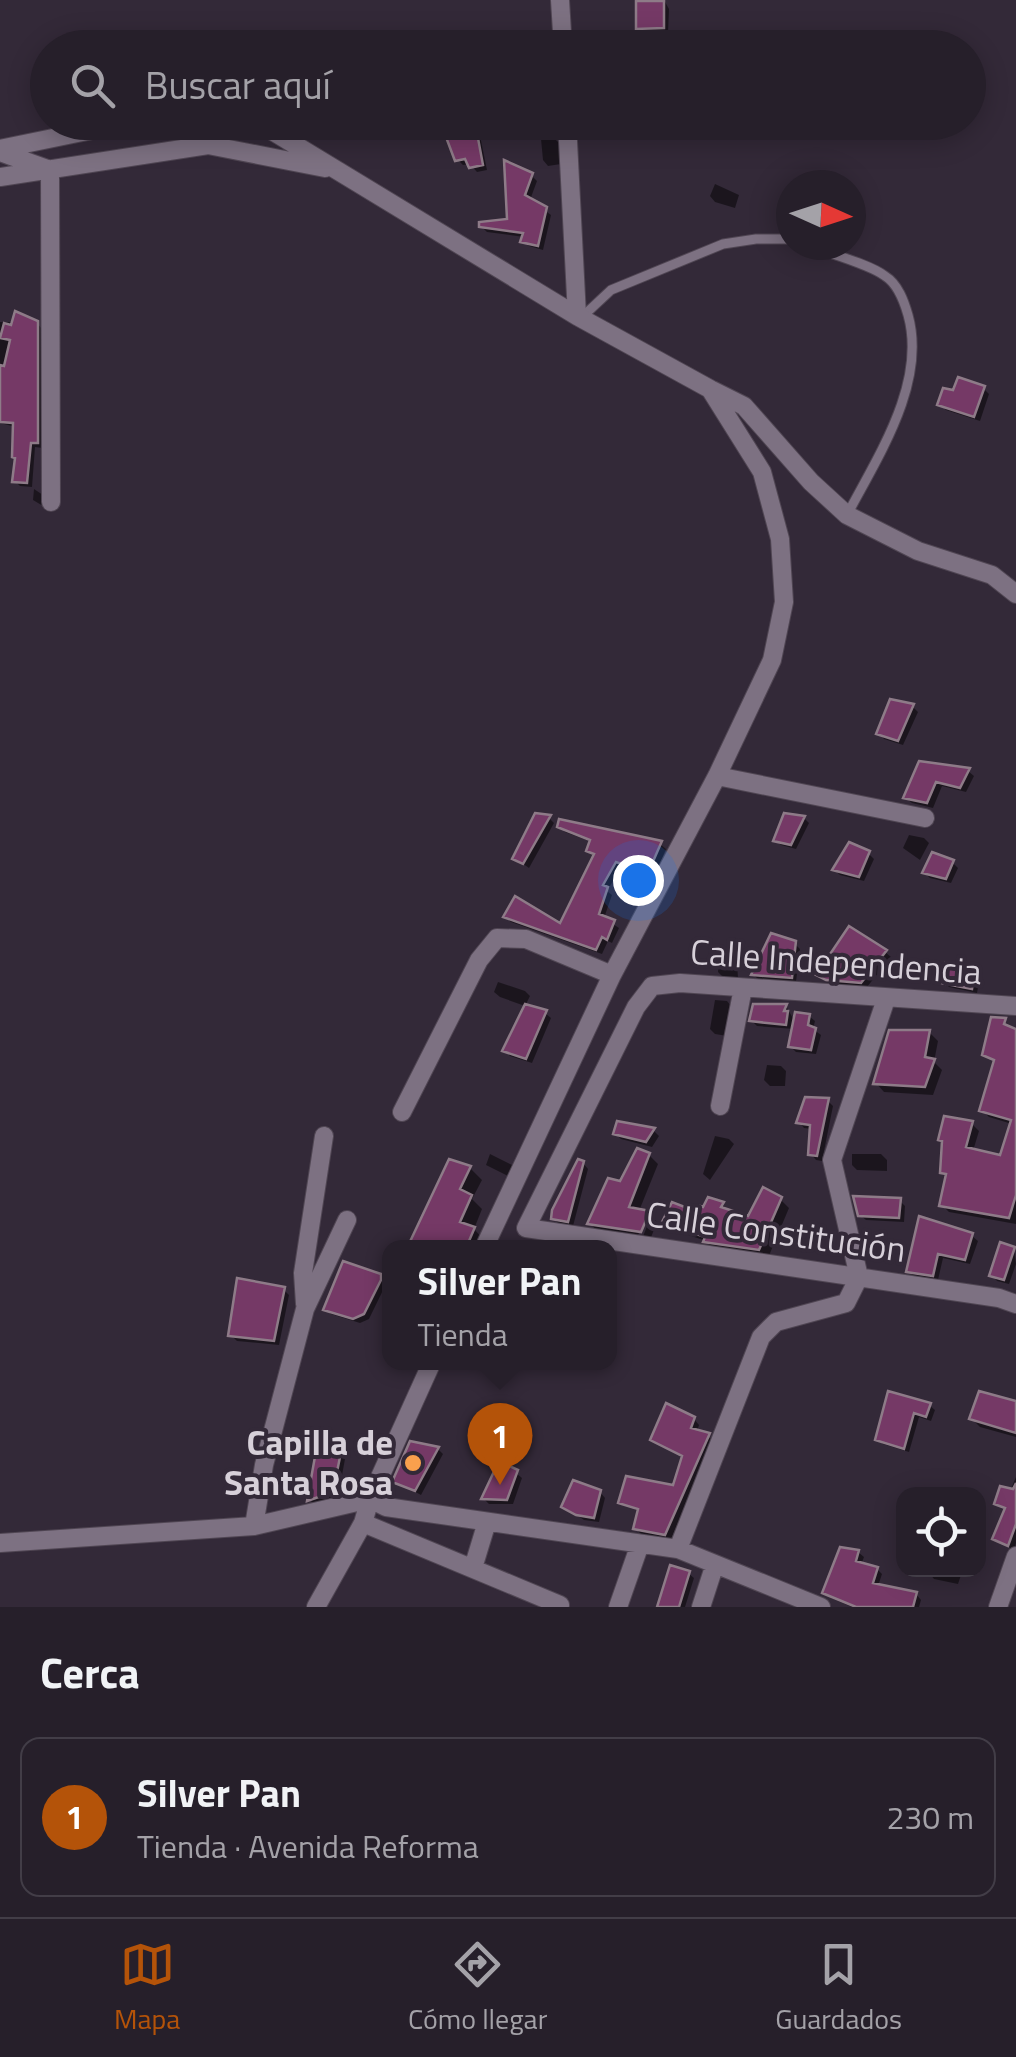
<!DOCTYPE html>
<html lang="es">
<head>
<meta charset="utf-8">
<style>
  body { margin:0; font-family:"Titillium Web",sans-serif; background:#322c36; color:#f1f3f6 }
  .controls { position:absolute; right:30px; bottom:30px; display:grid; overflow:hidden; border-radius:20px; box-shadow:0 5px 25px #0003 }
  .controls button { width:90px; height:90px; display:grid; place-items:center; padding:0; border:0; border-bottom:2px solid #423d47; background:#261f2a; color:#f1f3f6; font:50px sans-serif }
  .compass { position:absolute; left:776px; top:170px; width:90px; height:90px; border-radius:50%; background:#261f2a; box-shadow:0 5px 25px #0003; rotate:93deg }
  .you { position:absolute; left:638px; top:880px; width:35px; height:35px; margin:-25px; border:8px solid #fff; border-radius:50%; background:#1a73e8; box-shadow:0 0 0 15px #1a73e833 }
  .badge { display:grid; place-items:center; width:65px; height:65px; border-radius:50%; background:#b45309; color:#fff; font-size:32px; font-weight:700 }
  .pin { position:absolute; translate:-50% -82px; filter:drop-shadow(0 2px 5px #0008) }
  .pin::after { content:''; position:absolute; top:52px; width:35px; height:30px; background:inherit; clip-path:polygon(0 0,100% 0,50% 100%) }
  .popup { position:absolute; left:382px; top:1240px; width:235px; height:130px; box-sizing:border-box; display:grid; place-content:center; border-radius:20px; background:#261f2a; filter:drop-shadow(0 2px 8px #0005); font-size:32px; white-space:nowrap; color:#a4a2a8 }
  .popup b { font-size:38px; color:#f1f3f6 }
  .popup::after { content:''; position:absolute; left:50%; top:100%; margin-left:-20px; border:20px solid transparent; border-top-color:#261f2a }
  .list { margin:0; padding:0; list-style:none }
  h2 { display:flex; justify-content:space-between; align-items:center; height:130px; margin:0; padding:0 40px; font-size:42px }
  h2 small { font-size:32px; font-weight:400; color:#a4a2a8 }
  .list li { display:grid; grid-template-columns:65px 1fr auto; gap:30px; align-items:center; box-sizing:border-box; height:160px; margin:0 20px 20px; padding:0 20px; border:2px solid #423d47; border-radius:20px }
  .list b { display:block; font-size:38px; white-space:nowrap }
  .list p { margin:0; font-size:32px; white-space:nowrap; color:#a4a2a8 }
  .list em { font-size:32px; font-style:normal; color:#a4a2a8 }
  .icon { flex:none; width:55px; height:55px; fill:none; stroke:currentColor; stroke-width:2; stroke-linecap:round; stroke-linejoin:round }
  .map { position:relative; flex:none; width:1016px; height:1607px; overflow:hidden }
  .search { position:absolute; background:#261f2a; box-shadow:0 5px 25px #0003; left:30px; right:30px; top:30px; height:110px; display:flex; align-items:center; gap:25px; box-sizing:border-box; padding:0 35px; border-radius:55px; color:#a4a2a8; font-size:38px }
  .sheet { height:310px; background:#261f2a }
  nav { display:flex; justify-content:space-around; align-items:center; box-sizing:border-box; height:140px; border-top:2px solid #423d47; background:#261f2a; font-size:28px; color:#a4a2a8 }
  nav a { display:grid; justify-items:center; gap:5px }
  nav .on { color:#b45309 }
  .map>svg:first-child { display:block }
  .shadow { fill:#0007 }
  .building { fill:#753966; stroke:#8e7b88; stroke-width:2.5 }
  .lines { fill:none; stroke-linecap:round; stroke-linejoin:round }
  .lane-casing { stroke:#504653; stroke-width:11 }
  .street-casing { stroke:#504653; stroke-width:20 }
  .lane { stroke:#7d7182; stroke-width:9 }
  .street { stroke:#7d7182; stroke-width:18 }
  .poi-dot { fill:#f9a04d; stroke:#332938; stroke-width:4 }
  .labels { text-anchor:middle; stroke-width:8; stroke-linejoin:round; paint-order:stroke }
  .street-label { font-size:35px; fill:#d7d0d9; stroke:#332938 }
  .poi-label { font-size:35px; font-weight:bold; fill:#d7d0d9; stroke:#332938; text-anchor:end }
</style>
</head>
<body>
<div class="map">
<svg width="1016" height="1607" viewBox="0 0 1016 1607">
  <rect width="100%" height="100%" fill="#332938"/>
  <path class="shadow" d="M638 0H664L669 9 668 33H644L639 28Z
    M716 32H729L734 37V48H705L704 36 716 35Z
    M743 38 768 39 774 48H743Z
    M475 122 478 126 487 170 477 172 470 164 463 165 457 159Z
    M505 122H523L524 130H511Z
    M554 138 559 143 561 164 548 166 543 160 541 139Z
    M531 175 537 181 530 200 551 215 543 250 529 246 523 241 524 237 487 232 481 226 509 221Z
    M715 184 739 195 735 208 715 202 710 196Z
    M0 322 37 323 42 329 43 448 35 447 32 487 20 486 15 481 16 427 0 423Z
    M984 389 989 394 980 421 946 410 940 404Z
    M34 489 43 495V506L33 500Z
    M892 702 913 707 918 712 903 745 884 739 879 733Z
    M920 764 968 771 974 776 966 792 942 786 933 808 912 803 906 798Z
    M549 818 554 823 529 868 515 858Z
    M804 818 809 823 796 849 781 845 776 840Z
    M559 826 660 844 666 849 654 877 622 866 607 891 612 895 604 918 619 928 612 943 608 941 602 954 511 922 506 917 561 926 596 857 589 850 592 842 565 832Z
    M909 835 924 838 929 843 920 860 903 848Z
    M869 854 874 859 864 881 840 875 835 870Z
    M953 863 958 868 951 883 930 878 925 873Z
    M795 944 800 949 796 982 759 980 754 975Z
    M885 952 891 957 867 987 833 985 819 975Z
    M719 955 732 956 737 962 738 978 723 977 718 972Z
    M974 970 980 976 977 993 949 987 944 982Z
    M498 982 525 991 530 996 525 1006 500 997 494 992Z
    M715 1000 727 1001 732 1007 727 1036 715 1034 710 1029Z
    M786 1006 795 1022 809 1016 815 1021 813 1029 821 1035 816 1054 796 1052 791 1047 794 1029 757 1026 752 1021Z
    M545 1013 551 1018 532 1063 510 1056 505 1050Z
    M929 1032 938 1041 934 1062 942 1070 933 1095 884 1092 876 1083Z
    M767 1065 781 1066 786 1071 785 1086H770L764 1080Z
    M828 1101 833 1106 822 1161 816 1160 811 1154 812 1129 804 1128 799 1122Z
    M1016 1108V1224L949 1212 942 1205 948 1178 942 1172 944 1143 972 1124 979 1131 973 1151 1001 1157 1012 1124 989 1117 982 1110Z
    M619 1124 654 1131 659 1136 652 1147 621 1139 616 1134Z
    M715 1136 729 1139 734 1144 710 1180 703 1174Z
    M490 1154 514 1166 510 1177 486 1165Z
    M852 1154H881L887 1160V1171L857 1170 852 1165Z
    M649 1155 658 1164 639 1211 649 1214 657 1222 650 1240 642 1239 651 1216H645L637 1238 599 1232 590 1224Z
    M450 1162 470 1168 482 1180 472 1199 482 1209 474 1229 485 1241 482 1248H409Z
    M583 1163 588 1169 573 1226 559 1224 553 1218Z
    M780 1199 789 1208 768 1258 715 1250 706 1241 674 1230 665 1221 722 1204 731 1213 749 1219Z
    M900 1201 905 1206 904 1222 866 1220 860 1215Z
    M921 1219 972 1236 978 1241 970 1264 943 1258 938 1280 914 1276 908 1271Z
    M1014 1249 1016 1264 1009 1284 997 1281 992 1275Z
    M344 1264 382 1277 387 1282 369 1319 360 1323 331 1314 326 1309Z
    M284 1290 289 1295 279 1345 237 1341 231 1335Z
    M890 1394 929 1405 935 1410 931 1421 919 1417 909 1452 883 1444 877 1439Z
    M1016 1404V1437L980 1427 972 1419Z
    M694 1419 699 1425 697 1432 714 1440 671 1539 641 1534 635 1528 640 1512 621 1502 675 1487 684 1458 653 1440Z
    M411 1444 438 1449 443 1454 421 1495 395 1481Z
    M340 1454 345 1459 338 1497 315 1505 310 1500Z
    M516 1473 522 1478 513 1504H489L484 1499Z
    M1016 1477V1543L1014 1550 995 1539 1007 1510 997 1503 1010 1491Z
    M600 1492 605 1498 599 1522 584 1520 564 1506Z
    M858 1552 864 1557 861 1565 877 1569 882 1574 878 1586 916 1594 921 1600 919 1607H852L831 1598 825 1593Z
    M931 1570H959L962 1572 958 1584 934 1579 929 1573Z
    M688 1573 694 1578 685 1607H659Z"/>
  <path class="building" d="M636 1H664V28L636 29Z
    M455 122H475L483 165 469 168 465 159 455 161 443 129Z
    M504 160 533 173 525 195 547 207 538 246 520 242 523 233 479 227V222L507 219Z
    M15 311 38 321V443H31L27 483 12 482 15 458 12 457 13 423 0 422V365L4 366 10 340 0 338 4 323 11 325Z
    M958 377 985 386 974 417 937 405 943 388 953 390Z
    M890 699 914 704 898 741 876 734Z
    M919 761 970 768 960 788 936 782 927 803 903 798Z
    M535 813 551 815 523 864 512 859Z
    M784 813 805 816 791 845 773 841Z
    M559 819 662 841 648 873 616 862 603 885 608 887 599 914 615 920 607 940 602 937 596 950 503 917 515 896 560 923 594 854 586 851 590 840 557 827Z
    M849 842 870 851 859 877 832 870Z
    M932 852 954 860 946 879 922 873Z
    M849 926 887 950 861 983 826 980 816 975Z
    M771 933 796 941 792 978 751 975Z
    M945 963 975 968 972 989 941 983Z
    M525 1004 547 1010 526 1059 502 1051Z
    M753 1004H787L784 1011H788L786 1025 749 1021Z
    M795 1012 810 1014 808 1025 816 1028 811 1050 788 1047Z
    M991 1017 1006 1018 1004 1024 1016 1029V1195L1009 1218 939 1206 946 1174 940 1173 942 1141 938 1140 944 1116 973 1121 966 1147 1000 1155 1011 1120 979 1111 994 1060 982 1055Z
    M889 1030H930L925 1057 935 1059 925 1087 873 1084Z
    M805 1097 829 1098 817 1156 808 1155 810 1125 796 1123Z
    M617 1121 655 1128 646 1142 613 1134Z
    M637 1148 650 1153 629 1207 650 1211 641 1232 587 1224 608 1178 620 1181Z
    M449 1159 471 1166 460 1189 472 1195 460 1222 475 1227 466 1248H407Z
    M578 1159 584 1161 568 1222 551 1219 552 1210Z
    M763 1187 782 1197 759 1250 703 1242 705 1237 662 1222 672 1202 695 1211 700 1206 703 1207 708 1197 724 1202 721 1207 748 1216Z
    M853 1196 901 1198 899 1218 858 1216Z
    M919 1216 973 1233 965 1260 938 1254 933 1276 906 1272Z
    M1000 1242 1015 1247 1004 1280 989 1276Z
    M343 1261 381 1274V1280L364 1314 353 1319 323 1310Z
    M237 1278 285 1287 274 1341 228 1336Z
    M888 1391 931 1403 926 1417 914 1413 904 1449 875 1440Z
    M979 1391 1016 1401V1433L969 1419Z
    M666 1403 695 1417 691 1428 710 1433 665 1535 633 1529 638 1509 618 1503 626 1476 673 1485 682 1456 650 1440Z
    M410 1441 439 1447 415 1491 392 1482Z
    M316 1451 341 1452 333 1492 307 1501Z
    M499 1461 518 1470 507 1500 481 1499Z
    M573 1480 601 1490 594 1518 576 1515 561 1507Z
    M1016 1483V1524L1008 1546 992 1539 1005 1508 994 1504 1000 1486 1013 1489Z
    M840 1547 859 1550 856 1561 878 1567 873 1583 917 1592 913 1607H856L822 1593Z
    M670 1565 690 1571 679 1607H657Z"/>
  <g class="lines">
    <g class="lane-casing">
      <path id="lane" d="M807 245C827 253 870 264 885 276 898 284 904 301 908 315 927 383 878 456 847 515
        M581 318 611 290 723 244 756 239H791"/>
    </g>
    <g class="street-casing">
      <path id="street" d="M560 0 563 48
        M241 122 269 129 577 316 710 389 762 472 780 539 784 602 772 660 717 776 612 975 484 1248
        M567 122 577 316
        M0 149 131 122
        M0 152 50 170 51 502
        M0 177 208 145 325 168
        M712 390 744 406 811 482 847 515 918 551 992 575 1016 594
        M717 776 925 818
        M1016 1006 680 983 652 986 636 1007 526 1228 999 1298 1016 1304
        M720 1106 743 988
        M402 1112 479 960 497 938 526 939 612 975
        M305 1304 303 1273 324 1136
        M363 1523 560 1605
        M254 1526 264 1465 305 1309 347 1220
        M0 1543 254 1526 370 1499 386 1507 678 1549 821 1607
        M678 1549 761 1337 776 1322 846 1303 859 1277 832 1160 886 999
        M473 1568 487 1522
        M316 1607 363 1523 370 1499 432 1362
        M618 1607 640 1544
        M701 1607 715 1564
        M998 1607 1016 1556"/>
    </g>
    <use href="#lane" class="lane"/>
    <use href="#street" class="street"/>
  </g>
  <circle class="poi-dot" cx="413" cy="1463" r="10"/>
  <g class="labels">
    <g class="street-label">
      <text transform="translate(836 962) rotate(4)" y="12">Calle Independencia</text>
      <text transform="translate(776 1232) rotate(8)" y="12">Calle Constitución</text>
    </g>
    <g class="poi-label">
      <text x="393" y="1455">Capilla de<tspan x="393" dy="40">Santa Rosa</tspan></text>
    </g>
  </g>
</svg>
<div class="controls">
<button><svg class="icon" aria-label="locate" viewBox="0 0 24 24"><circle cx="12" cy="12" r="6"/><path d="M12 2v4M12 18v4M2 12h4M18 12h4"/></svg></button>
</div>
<svg class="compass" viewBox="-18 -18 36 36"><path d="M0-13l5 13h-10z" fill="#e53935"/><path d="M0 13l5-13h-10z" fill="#a4a2a8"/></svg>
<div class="you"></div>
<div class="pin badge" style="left:500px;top:1485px">1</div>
<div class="popup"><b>Silver Pan</b>Tienda</div>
<div class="search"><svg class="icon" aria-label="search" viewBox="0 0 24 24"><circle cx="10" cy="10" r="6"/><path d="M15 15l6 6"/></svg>Buscar aquí</div>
</div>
<section class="sheet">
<h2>Cerca<small></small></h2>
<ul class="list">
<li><span class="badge">1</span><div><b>Silver Pan</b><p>Tienda · Avenida Reforma</p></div><em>230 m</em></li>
</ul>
</section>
<nav>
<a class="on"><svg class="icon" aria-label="map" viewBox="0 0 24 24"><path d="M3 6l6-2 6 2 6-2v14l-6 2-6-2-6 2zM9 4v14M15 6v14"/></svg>Mapa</a>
<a><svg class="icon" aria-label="directions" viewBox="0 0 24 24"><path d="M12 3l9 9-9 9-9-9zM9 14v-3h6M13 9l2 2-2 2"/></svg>Cómo llegar</a>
<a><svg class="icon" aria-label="saved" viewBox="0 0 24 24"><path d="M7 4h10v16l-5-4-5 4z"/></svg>Guardados</a>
</nav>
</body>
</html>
